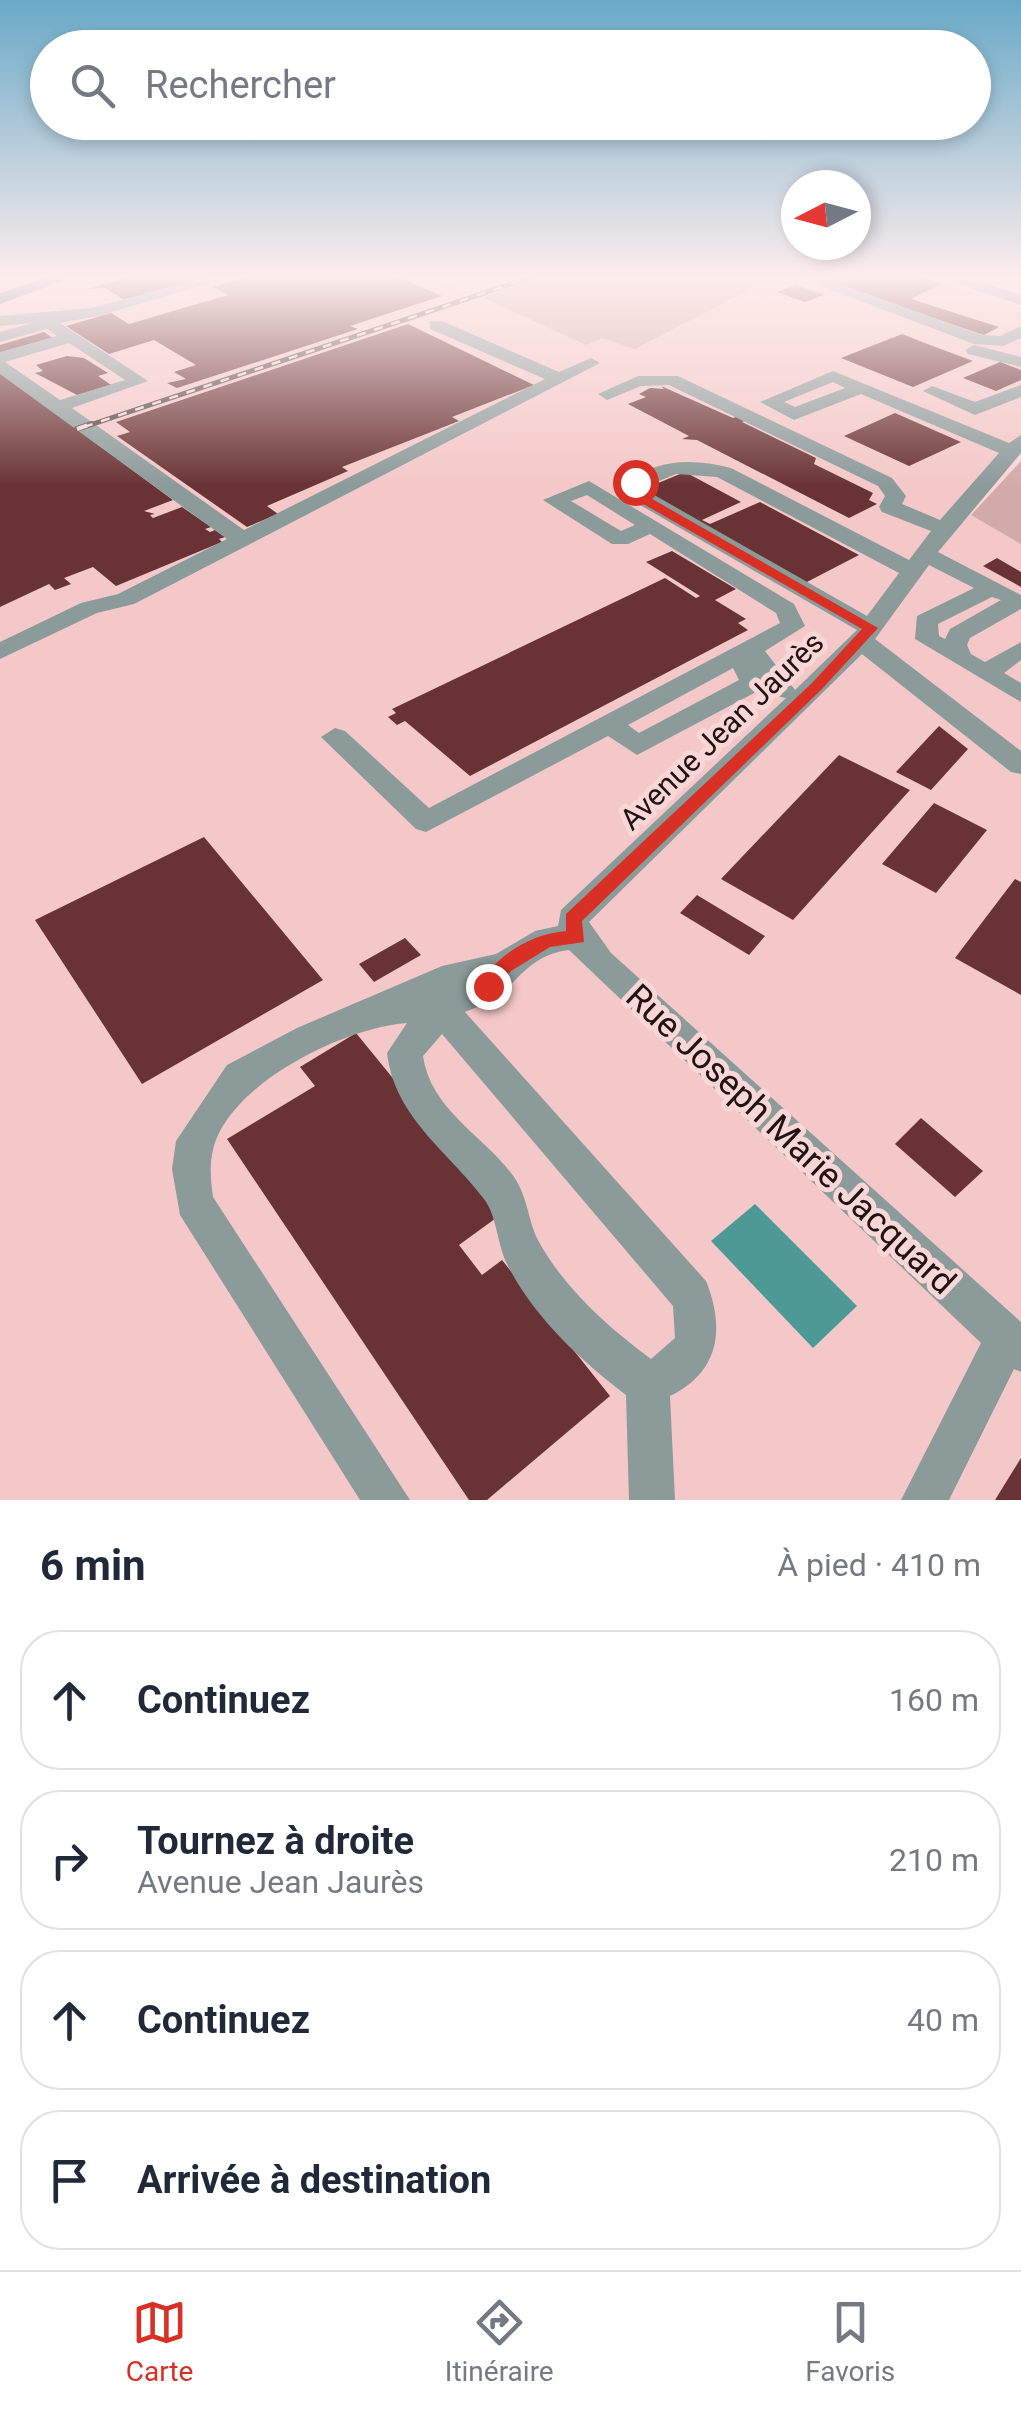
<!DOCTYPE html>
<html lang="fr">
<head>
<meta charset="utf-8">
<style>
  body { margin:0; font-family:Roboto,sans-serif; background:#f6f6f7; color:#1f2937 }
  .compass { position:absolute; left:781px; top:170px; width:90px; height:90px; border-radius:50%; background:#fff; box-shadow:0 5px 15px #0003; rotate:264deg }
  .stop { position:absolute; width:30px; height:30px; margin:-22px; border:8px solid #d93025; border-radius:50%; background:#fff }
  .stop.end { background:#d93025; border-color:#fff; box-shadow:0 2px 10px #0008 }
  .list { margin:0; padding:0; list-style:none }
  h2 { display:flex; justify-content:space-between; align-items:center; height:130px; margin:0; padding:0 40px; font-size:42px }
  h2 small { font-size:32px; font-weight:400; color:#747a83 }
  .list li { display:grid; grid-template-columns:65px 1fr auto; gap:30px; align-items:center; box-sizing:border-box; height:140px; margin:0 20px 20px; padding:0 20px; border:2px solid #e0e1e3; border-radius:40px }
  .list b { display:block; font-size:38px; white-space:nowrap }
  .list p { margin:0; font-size:32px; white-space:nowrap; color:#747a83 }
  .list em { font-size:32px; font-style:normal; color:#747a83 }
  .icon { flex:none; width:55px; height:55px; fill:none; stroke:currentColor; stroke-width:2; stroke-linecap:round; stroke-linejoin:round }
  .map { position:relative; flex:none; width:1021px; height:1500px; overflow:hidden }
  .search { position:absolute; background:#fff; box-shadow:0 5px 15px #0003; left:30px; right:30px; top:30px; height:110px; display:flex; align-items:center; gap:25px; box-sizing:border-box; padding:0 35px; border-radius:55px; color:#747a83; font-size:38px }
  .sheet { height:770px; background:#fff }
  nav { display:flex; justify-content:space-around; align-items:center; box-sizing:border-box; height:140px; border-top:2px solid #e0e1e3; background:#fff; font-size:28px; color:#747a83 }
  nav a { display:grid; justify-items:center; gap:5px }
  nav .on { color:#d93025 }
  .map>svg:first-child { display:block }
  .built { fill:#f4c8c8 }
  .green { fill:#d2aaaa }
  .water { fill:#4c9996 }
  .building { fill:#693335 }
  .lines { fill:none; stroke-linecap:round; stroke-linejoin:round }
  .minor { fill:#8b9b9a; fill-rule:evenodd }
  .major { fill:#456160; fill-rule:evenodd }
  .rail-far1-casing { stroke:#534242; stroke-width:5 }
  .rail-casing { stroke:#534242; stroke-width:6 }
  .rail-far1 { stroke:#fad6d6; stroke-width:2.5; stroke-dasharray:9; stroke-linecap:butt }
  .rail { stroke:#fad6d6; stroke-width:4; stroke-dasharray:11; stroke-linecap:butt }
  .route { fill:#d93025 }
  .labels { text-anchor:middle; stroke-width:10; stroke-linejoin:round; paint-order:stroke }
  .street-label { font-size:30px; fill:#1f1313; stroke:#fad6d6 }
  .near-street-label { font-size:35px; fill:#1f1313; stroke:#fad6d6 }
</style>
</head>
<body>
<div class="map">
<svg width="1021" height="1500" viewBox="0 0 1021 1500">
  <rect width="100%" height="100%" fill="#fad6d6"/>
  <path class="built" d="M0 276H429L496 303 748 276H923L1021 308V436L960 510 1021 541V1500H0Z"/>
  <path class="green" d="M543 276H762L741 294 635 349 602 338 586 345 484 298Z
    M1021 461V544L971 515Z"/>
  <path class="water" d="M755 1204 857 1306 813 1348 711 1241Z"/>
  <path class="building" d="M133 276H210V277L126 301 105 288 87 289Z
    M252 276H397L442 296 350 326 358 329 177 388 167 383 186 379 174 372 196 365 154 340 109 354 66 326 111 313 129 324 228 295 213 287Z
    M821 276H916L942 284 911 299 999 327 984 335 815 278Z
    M795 285 824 295 805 302 777 292Z
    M408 324 534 385 452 417 459 421 342 467 348 471 267 506 278 514 247 527 117 436 130 432 116 422Z
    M44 332 54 339 0 353V345Z
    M902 334 930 345 973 361 913 387 841 358Z
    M67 356 84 358 108 373 98 376 114 387 81 397 35 373 43 371 36 365Z
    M1000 362 1021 370V380L996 391 963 378Z
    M0 373 173 500 144 511 155 514 150 515 153 518 182 507 211 527 205 529 210 532 215 530 225 537 219 539 222 542 116 586 93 567 64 578 71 584 55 590 49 584 0 607Z
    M661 386 733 418 740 415 749 419 742 422 816 458 814 464 873 493 869 500 877 504 849 518 697 440 682 439 689 436 628 404 646 397 639 394 650 388 664 389Z
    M895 413 961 442 909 466 844 436Z
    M685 472 741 502 702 520 710 524 760 502 859 555 805 583 641 490Z
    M672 551 736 589 715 600 746 619 738 623 748 630 470 776 405 721 397 725 388 717 396 713 392 709 665 578 696 598 700 596 646 562Z
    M997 558 1021 572V587L983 566Z
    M939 726 968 749 931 790 896 772Z
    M839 755 910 790 793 920 721 879Z
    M934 803 987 830 936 893 882 864Z
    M204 837 323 980 142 1084 35 920Z
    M1015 879 1021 882V995L955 958Z
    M697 895 765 936 749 955 680 913Z
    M405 938 421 955 374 982 359 964Z
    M356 1033 503 1213 459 1245 482 1275 502 1260 610 1396 487 1500H469L227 1139 315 1086 300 1067Z
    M921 1118 983 1171 955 1197 895 1144Z
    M1021 1458V1500H995Z"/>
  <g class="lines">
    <path class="minor" d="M210 276H235L98 316 60 323 148 381 72 408 244 530 545 379 430 329V321H442L559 372 591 358 600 363 134 604 97 613 0 659V642L81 603 118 594 227 539 0 374V352L57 336 47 329 0 342V332L32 323 0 326V316L91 308ZM69 343 125 380 60 400 5 362Z
      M795 276H818L982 335 1000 336 1021 326V338L1003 346 974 344Z
      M936 276H960L1021 295V305Z
      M1004 276H1021V283L1007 279Z
      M974 345 1021 357V367L968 354 965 350Z
      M833 371 1009 443 1021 435V453L938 552 1021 595V609L970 638 967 645 971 654 985 662 1021 642V660L1004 673 1021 683V702L915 639 917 616 974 588 929 565 875 639 1021 751V774L1011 772 862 654 589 922 611 953 1021 1322V1372L1014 1369 949 1500H901L981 1343 569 950C538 953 522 973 502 994 493 1002 477 1007 465 1012L706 1281C725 1328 720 1372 670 1396L675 1500H629L626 1395C580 1360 533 1316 507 1264 497 1244 497 1216 484 1199 447 1150 395 1118 387 1053L407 1023C345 1027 228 1084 213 1150 209 1166 211 1181 213 1197L410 1500H360L180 1215 172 1169 176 1141 227 1065 297 1028 442 966 496 954 535 931 558 926 561 910 786 698 756 692 637 755 608 736 426 832 416 829 321 737 335 728 345 731 429 808 780 623 776 613 650 534 628 544H612L543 500 589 481 794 604 805 626 765 651 795 690 857 630 628 498 621 487 624 483C656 459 693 458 731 468L909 560 931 531 882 512 879 507 885 496 878 486 669 385 641 386 607 400 598 394 638 376H678L892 478 906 496 902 504 940 520 999 453 861 394 794 420 760 402ZM833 382 845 388 795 407 784 402ZM676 474 717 477 899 573 867 616 642 488ZM587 495 635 525 621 531 571 501ZM992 597 1001 600 950 629 945 639 939 636 938 624ZM733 668 739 680 639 733 628 725ZM442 1034 673 1306 675 1338 651 1359C609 1328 565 1289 539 1242 528 1222 528 1197 514 1177 484 1135 431 1111 423 1056Z
      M1021 385V397L975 415 923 391 932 386 975 402Z"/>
    <path class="major" d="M51 276H76L0 304V293Z"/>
    <g class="rail-far1-casing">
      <path id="rail-far1" d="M84 427 535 276"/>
    </g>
    <g class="rail-casing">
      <path id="rail" d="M77 429 91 424"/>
    </g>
    <use href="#rail-far1" class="rail-far1"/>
    <use href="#rail" class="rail"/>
  </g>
  <linearGradient id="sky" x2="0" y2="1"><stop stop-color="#69a9c7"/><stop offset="0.57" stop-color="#fdeded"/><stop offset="1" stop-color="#fdeded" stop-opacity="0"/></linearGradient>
  <rect width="1021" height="486" fill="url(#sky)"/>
  <path class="route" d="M631 480H640V492L878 628 822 689 582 921 584 942 550 947 511 971 488 994 478 986C497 955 530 934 566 931V914L812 683 862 629 631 497 625 487Z"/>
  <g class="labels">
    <g class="street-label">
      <text transform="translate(722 731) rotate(-44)" y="10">Avenue Jean Jaurès</text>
    </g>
    <g class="near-street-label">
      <text transform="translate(791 1139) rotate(43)" y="12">Rue Joseph Marie Jacquard</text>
    </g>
  </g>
</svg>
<svg class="compass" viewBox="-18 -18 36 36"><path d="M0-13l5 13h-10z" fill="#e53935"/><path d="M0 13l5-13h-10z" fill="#747a83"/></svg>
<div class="stop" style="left:635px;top:482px"></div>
<div class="stop end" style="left:488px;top:986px"></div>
<div class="search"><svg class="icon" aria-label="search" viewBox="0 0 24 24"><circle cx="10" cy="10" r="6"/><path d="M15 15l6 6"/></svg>Rechercher</div>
</div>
<section class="sheet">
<h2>6 min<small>À pied · 410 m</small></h2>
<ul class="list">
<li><svg class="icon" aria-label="ahead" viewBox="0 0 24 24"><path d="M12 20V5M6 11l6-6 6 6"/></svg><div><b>Continuez</b></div><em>160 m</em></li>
<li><svg class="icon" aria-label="right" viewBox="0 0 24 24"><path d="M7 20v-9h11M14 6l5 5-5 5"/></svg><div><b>Tournez à droite</b><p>Avenue Jean Jaurès</p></div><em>210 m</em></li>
<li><svg class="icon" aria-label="ahead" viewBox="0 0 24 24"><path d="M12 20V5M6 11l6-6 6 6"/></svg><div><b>Continuez</b></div><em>40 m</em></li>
<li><svg class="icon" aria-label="arrive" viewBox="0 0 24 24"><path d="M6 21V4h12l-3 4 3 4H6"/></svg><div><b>Arrivée à destination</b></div></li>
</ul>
</section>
<nav>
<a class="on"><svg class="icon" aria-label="map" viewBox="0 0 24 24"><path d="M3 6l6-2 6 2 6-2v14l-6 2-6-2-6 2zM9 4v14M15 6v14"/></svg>Carte</a>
<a><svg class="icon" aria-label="directions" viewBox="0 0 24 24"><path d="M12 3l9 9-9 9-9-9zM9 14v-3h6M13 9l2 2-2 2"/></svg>Itinéraire</a>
<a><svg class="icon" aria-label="saved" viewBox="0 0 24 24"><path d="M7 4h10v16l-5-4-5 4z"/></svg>Favoris</a>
</nav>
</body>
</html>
